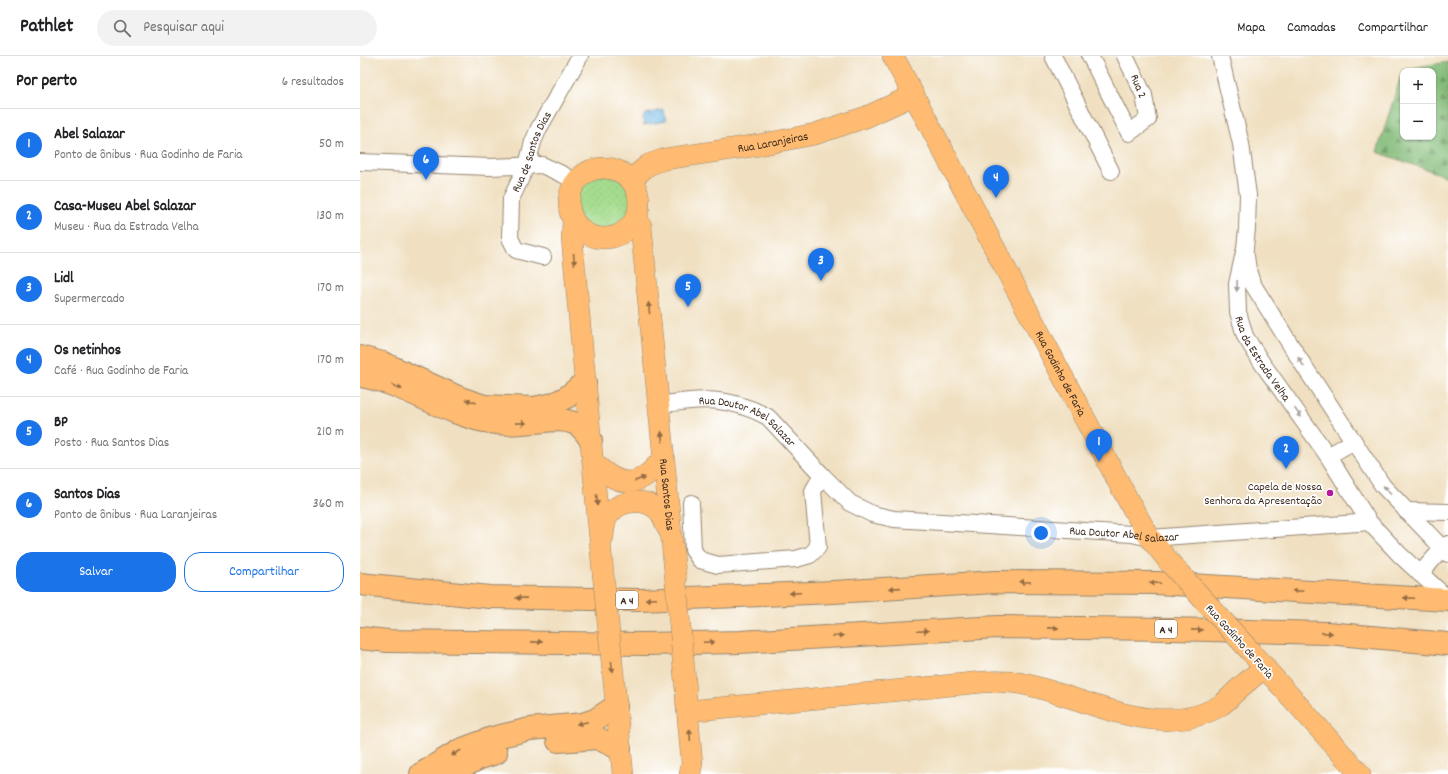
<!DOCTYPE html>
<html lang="pt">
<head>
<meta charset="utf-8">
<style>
  body { margin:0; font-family:Dekko,sans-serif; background:#f2f2f2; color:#202124 }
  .controls { position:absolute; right:12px; top:12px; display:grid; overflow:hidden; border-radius:8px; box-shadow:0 1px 3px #0004 }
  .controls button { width:36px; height:36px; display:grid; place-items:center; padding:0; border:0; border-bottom:1px solid #e0e0e0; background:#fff; color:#202124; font:20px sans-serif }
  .you { position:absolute; left:681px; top:477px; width:14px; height:14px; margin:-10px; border:3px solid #fff; border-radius:50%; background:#1a73e8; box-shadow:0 0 0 6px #1a73e833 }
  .badge { display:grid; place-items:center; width:26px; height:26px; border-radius:50%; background:#1a73e8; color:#fff; font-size:13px; font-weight:700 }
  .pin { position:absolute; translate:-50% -33px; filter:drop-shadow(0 1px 2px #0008) }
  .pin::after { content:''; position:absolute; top:21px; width:14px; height:12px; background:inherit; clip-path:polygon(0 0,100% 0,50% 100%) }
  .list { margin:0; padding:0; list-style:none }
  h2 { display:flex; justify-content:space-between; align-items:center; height:52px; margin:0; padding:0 16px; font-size:17px }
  h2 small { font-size:13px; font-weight:400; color:#757577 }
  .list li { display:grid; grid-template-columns:26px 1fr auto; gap:12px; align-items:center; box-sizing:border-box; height:72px; padding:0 16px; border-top:1px solid #e0e0e0 }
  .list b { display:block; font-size:15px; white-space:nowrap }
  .list p { margin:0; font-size:13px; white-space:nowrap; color:#757577 }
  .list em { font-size:13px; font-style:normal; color:#757577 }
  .actions { display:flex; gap:8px; padding:12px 16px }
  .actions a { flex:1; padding:9px 0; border:1px solid #1a73e8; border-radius:16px; text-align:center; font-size:14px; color:#1a73e8 }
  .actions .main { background:#1a73e8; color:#fff }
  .icon { flex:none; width:22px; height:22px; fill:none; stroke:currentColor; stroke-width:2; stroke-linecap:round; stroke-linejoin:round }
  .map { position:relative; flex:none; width:1088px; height:718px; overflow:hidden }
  header { display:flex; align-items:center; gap:24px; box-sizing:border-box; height:56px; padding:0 20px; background:#fff; border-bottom:1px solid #e0e0e0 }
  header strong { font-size:19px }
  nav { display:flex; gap:22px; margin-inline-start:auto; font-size:14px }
  .search { width:280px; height:36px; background:#f2f2f2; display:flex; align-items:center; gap:10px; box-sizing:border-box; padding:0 14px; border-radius:22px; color:#757577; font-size:15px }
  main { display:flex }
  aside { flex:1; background:#fff }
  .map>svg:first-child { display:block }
  .grass { fill:url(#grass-dots); stroke:#708456 }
  .forest { fill:url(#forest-firs); stroke:#60734c; fill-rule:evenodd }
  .water { fill:url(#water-ripples); stroke:#527080 }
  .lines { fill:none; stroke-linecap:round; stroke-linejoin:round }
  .minor-casing { stroke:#968570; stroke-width:18 }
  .major-casing { stroke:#968570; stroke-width:22 }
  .highway-casing { stroke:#968570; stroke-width:24 }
  .minor { stroke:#fff; stroke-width:16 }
  .major { stroke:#febb71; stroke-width:21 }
  .highway { stroke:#febb71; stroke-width:22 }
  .major-bridge-casing { stroke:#968570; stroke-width:22; stroke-linecap:butt }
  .major-bridge { stroke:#febb71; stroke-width:21 }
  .oneway { fill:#936b43 }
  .oneway2 { fill:#a79f9a }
  .poi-dot { fill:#b5179e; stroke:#fff; stroke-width:1.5 }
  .labels { text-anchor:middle; stroke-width:3.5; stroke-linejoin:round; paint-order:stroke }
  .shield { fill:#fff; stroke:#766a62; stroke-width:1 }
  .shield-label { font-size:11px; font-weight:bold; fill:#3b2a1e }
  .street-label { font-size:12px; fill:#3b2a1e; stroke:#fff }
  .poi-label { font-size:12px; fill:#3b2a1e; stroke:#fff; text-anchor:end }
</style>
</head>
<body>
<header>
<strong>Pathlet</strong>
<div class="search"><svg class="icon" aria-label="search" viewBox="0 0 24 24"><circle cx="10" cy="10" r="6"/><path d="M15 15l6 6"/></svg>Pesquisar aqui</div>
<nav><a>Mapa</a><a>Camadas</a><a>Compartilhar</a></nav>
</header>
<main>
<aside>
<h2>Por perto<small>6 resultados</small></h2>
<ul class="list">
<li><span class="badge">1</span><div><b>Abel Salazar</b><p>Ponto de ônibus · Rua Godinho de Faria</p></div><em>50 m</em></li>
<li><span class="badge">2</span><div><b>Casa-Museu Abel Salazar</b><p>Museu · Rua da Estrada Velha</p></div><em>130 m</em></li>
<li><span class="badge">3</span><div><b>Lidl</b><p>Supermercado</p></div><em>170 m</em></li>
<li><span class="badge">4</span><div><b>Os netinhos</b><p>Café · Rua Godinho de Faria</p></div><em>170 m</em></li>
<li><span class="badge">5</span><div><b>BP</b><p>Posto · Rua Santos Dias</p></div><em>210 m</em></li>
<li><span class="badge">6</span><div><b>Santos Dias</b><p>Ponto de ônibus · Rua Laranjeiras</p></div><em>360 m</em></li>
</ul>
<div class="actions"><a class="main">Salvar</a><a>Compartilhar</a></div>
</aside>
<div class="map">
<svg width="1088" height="718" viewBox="0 0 1088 718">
  <defs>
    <pattern id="grass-dots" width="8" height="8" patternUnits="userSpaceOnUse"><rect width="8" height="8" fill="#a5dd8e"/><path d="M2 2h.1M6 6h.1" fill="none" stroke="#8fbe7a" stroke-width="1.8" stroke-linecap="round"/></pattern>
    <pattern id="forest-firs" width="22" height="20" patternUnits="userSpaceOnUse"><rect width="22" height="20" fill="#84bc79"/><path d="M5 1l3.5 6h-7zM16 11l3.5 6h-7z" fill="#6d9963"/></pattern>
    <pattern id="water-ripples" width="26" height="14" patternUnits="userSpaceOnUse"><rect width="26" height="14" fill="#69b7e3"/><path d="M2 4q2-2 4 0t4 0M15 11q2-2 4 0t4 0" fill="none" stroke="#5895b7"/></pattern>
  </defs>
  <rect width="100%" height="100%" fill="#fff"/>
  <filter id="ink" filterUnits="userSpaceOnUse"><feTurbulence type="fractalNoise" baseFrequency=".025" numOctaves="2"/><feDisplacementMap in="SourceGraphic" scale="8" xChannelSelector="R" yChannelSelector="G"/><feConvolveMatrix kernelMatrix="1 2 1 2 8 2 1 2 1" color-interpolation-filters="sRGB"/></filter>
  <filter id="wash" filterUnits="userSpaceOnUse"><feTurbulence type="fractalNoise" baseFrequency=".012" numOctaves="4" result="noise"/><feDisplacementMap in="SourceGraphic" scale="16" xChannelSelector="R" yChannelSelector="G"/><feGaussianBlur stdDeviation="0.9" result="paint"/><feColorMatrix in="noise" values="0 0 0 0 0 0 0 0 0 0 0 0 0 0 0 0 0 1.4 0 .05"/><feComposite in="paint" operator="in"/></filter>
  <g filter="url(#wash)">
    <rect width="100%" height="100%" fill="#f0e0c1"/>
    <path class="grass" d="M216 147a28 28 0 1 1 56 0a28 28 0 1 1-56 0Z"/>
    <path class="forest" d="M1088 6V121L1017 96 1043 13ZM1043 15H1073V81H1043Z"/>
    <path class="water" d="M304 54 306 65 284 69 283 62 285 58Z"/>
  </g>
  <g filter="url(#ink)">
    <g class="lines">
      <g class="minor-casing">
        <g id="minor">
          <path d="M693 0 751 115"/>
          <path d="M730 0 769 77 788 63 784 39 765 0"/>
          <path id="s1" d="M860 0 881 88 888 139 887 173 885 192 877 228 878 256 885 280 902 307 968 400 1009 466 1040 499 1088 543"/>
          <path d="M0 106 130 111 182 109 204 119 215 126"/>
          <path d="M886 200 888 214 892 227 940 304 1023 430 1088 498"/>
          <path id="s2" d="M183 201 156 194 150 182 151 143 167 109 173 86 179 72 220 0"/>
          <path id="s3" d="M299 349C341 342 369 340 408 361L462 419 490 447 512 458 534 463 772 478 790 482 998 467 1009 466"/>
          <path d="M968 400 994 385"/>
          <path d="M331 447 333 494 340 504 358 509 436 503 450 499 458 491 453 435 462 419"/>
          <path d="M1046 455 1088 456"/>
          <path d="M1060 518 1082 493 1088 488"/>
        </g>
      </g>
      <g class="major-casing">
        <g id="major">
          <path id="s4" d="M533 0 769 446 790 482 810 507"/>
          <circle cx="244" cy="147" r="35"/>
          <path id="s5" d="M271 124 288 109 305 103 399 89 455 78 506 61 554 39"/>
          <path id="s6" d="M276 160 281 170 315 517"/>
          <path d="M213 165 212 183 243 517"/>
          <path d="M234 407C262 434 280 432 304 401"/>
          <path d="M243 481C244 475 244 466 248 460 258 444 284 441 298 454 303 459 305 467 308 473"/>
          <path d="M895 601 1000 718"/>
          <path d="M255 637 263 718"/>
          <path d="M326 641 332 707 330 718"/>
          <path d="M328 655 623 626C638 625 653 625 668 629 728 643 802 686 861 649 866 646 870 641 874 637 884 628 894 620 905 611"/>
        </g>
      </g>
      <g class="highway-casing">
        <path id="highway" d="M0 301 23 307 100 342 124 350 174 352 193 348 207 341 225 326
          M0 320C45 327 83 358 129 366 139 368 152 368 162 367 180 367 203 359 219 370 223 373 227 379 231 384
          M0 528 130 541 280 544 474 536 635 526 796 527 1088 544
          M0 582 28 585 285 588 380 586 638 571 810 573 967 577 1088 588
          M198 685 237 682 260 693
          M61 718 100 694 132 682 170 673 223 668 235 664 256 650
          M88 718 120 702 136 697"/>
      </g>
      <use href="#minor" class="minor"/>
      <use href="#major" class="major"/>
      <use href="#highway" class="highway"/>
      <g class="major-bridge-casing">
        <path id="major-bridge" d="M810 507 892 597
          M243 517 255 637
          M315 517 326 635"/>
      </g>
      <use href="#major-bridge" class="major-bridge"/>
    </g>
    <defs><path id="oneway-solid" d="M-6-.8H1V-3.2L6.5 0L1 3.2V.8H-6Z"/></defs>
    <g class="oneway">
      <use href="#oneway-solid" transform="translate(214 203) rotate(85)"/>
      <use href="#oneway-solid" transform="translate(289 252) rotate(-96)"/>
      <use href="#oneway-solid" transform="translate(37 331) rotate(23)"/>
      <use href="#oneway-solid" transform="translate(111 345) rotate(-160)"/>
      <use href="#oneway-solid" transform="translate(161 367) rotate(-1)"/>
      <use href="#oneway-solid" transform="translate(302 381) rotate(-95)"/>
      <use href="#oneway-solid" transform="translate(280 423) rotate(-21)"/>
      <use href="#oneway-solid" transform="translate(237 444) rotate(85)"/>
      <use href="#oneway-solid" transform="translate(665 526) rotate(-180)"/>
      <use href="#oneway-solid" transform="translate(795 527) rotate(-178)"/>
      <use href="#oneway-solid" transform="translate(535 532) rotate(176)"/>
      <use href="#oneway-solid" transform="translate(938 535) rotate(-177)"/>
      <use href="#oneway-solid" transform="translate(435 537) rotate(178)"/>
      <use href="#oneway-solid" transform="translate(161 542) rotate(-179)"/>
      <use href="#oneway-solid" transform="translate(1049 542) rotate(-177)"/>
      <use href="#oneway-solid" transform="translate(291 543) rotate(178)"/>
      <use href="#oneway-solid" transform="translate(693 572) rotate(1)"/>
      <use href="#oneway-solid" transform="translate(837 574) rotate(1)"/>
      <use href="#oneway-solid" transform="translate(563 575) rotate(-3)"/>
      <use href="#oneway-solid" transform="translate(967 577) rotate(3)"/>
      <use href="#oneway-solid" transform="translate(478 580) rotate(-3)"/>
      <use href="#oneway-solid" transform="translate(177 586) rotate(1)"/>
      <use href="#oneway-solid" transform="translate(349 586) rotate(-2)"/>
      <use href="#oneway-solid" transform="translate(252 611) rotate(84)"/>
      <use href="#oneway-solid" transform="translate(222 667) rotate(168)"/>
      <use href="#oneway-solid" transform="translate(330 679) rotate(-94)"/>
      <use href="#oneway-solid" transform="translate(96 697) rotate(151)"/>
    </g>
    <g class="oneway2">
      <use href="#oneway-solid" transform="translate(877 230) rotate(93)"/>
      <use href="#oneway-solid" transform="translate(941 306) rotate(-123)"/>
      <use href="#oneway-solid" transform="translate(938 357) rotate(55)"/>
      <use href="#oneway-solid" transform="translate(1027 434) rotate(-131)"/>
    </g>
  </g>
  <circle class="poi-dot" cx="970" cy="437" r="4"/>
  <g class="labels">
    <g class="shield">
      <rect x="256" y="535" width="22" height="18" rx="3"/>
      <rect x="795" y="564" width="22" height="18" rx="3"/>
    </g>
    <g class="shield-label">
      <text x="267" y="548">A 4</text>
      <text x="806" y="577">A 4</text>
    </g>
    <g class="street-label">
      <text transform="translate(779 30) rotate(68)" y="4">Rua 2</text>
      <text dy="4" stroke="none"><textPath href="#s5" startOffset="150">Rua Laranjeiras</textPath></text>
      <text dy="4" stroke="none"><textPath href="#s2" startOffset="132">Rua de Santos Dias</textPath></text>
      <text dy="4" stroke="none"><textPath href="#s1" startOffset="313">Rua da Estrada Velha</textPath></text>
      <text dy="4" stroke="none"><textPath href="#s4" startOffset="359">Rua Godinho de Faria</textPath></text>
      <text dy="4" stroke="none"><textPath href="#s3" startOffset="95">Rua Doutor Abel Salazar</textPath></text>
      <text dy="4" stroke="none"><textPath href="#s6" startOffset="281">Rua Santos Dias</textPath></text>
      <text dy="4" stroke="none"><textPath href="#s3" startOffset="509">Rua Doutor Abel Salazar</textPath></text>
      <text transform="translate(880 585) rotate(48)" y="4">Rua Godinho de Faria</text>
    </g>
    <g class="poi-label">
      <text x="962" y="434">Capela de Nossa<tspan x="962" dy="14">Senhora da Apresentação</tspan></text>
    </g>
  </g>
</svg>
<div class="controls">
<button>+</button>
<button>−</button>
</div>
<div class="you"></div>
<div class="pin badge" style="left:739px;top:406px">1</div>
<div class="pin badge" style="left:926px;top:413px">2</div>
<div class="pin badge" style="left:461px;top:225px">3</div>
<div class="pin badge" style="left:636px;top:142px">4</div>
<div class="pin badge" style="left:328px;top:251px">5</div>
<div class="pin badge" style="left:66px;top:124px">6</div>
</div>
</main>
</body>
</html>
